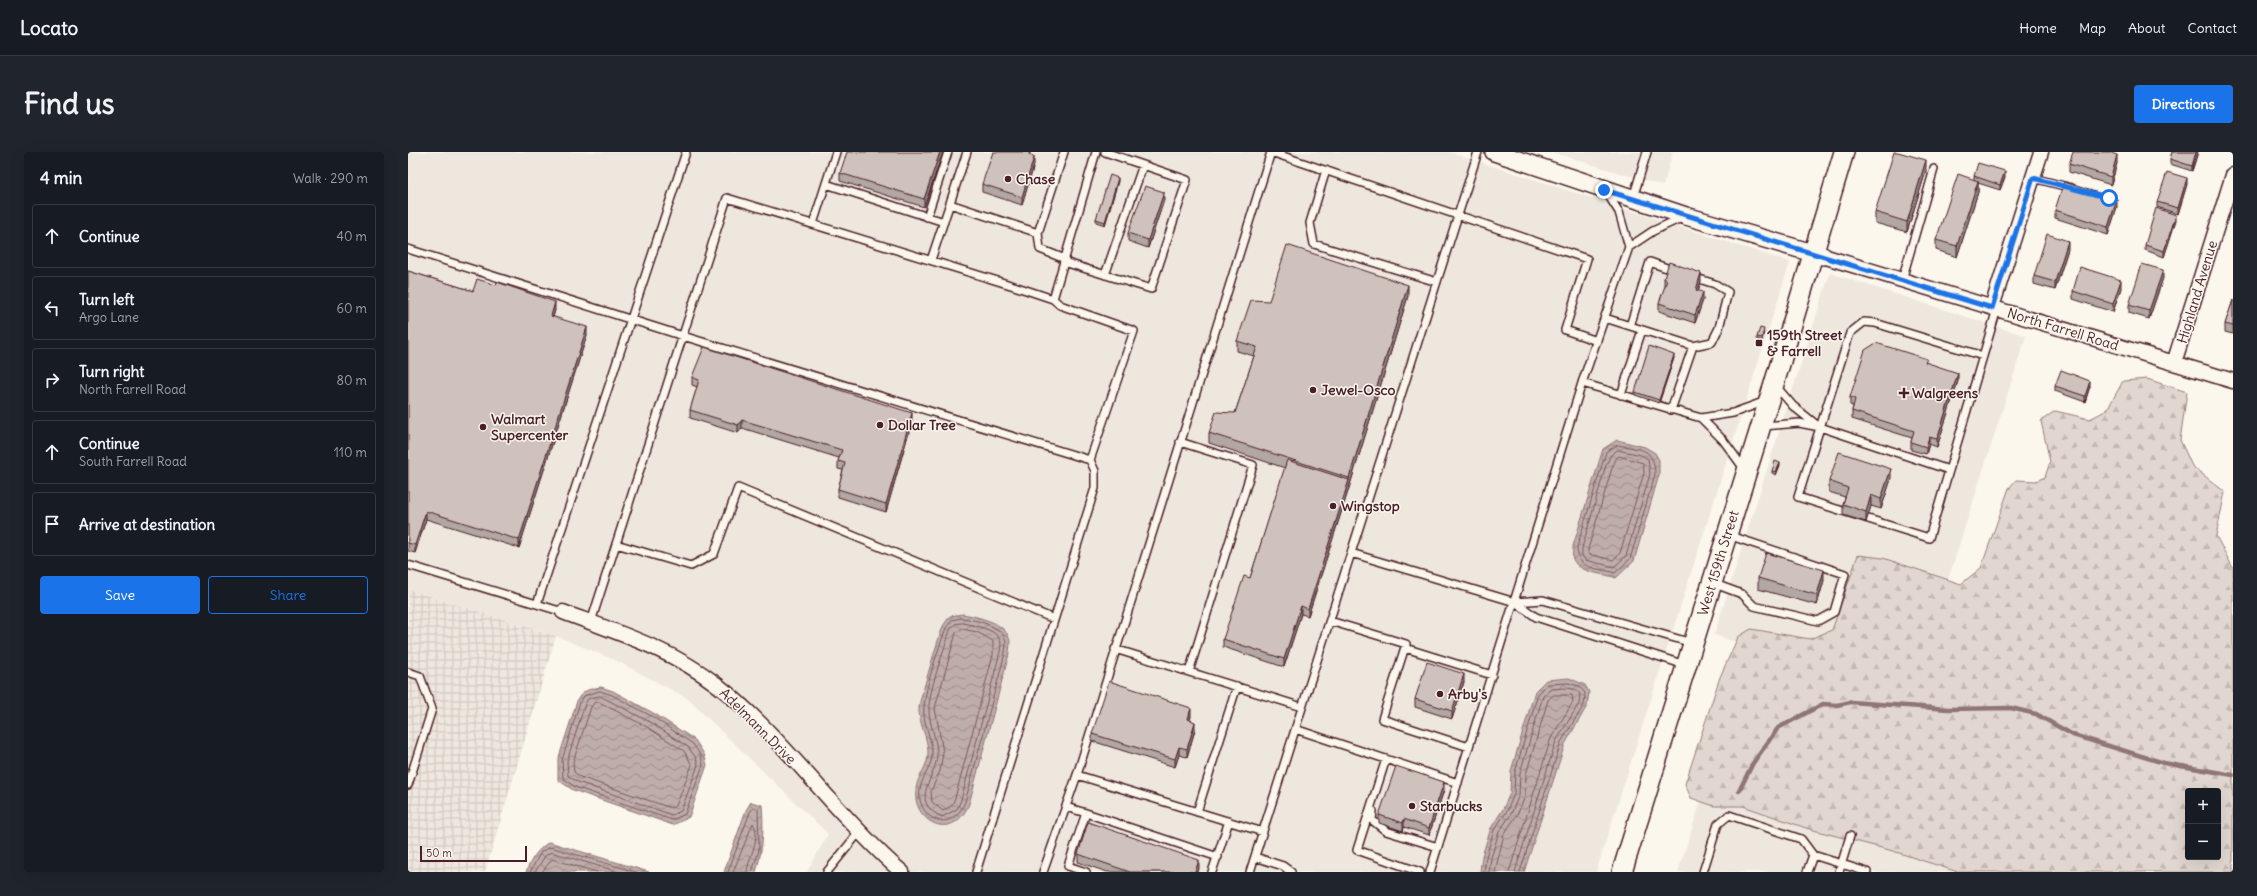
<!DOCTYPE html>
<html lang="en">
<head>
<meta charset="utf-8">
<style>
  body { margin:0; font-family:Delius,sans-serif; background:#20242c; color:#f1f3f6 }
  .controls { position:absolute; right:12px; bottom:12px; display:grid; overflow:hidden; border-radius:4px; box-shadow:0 4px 16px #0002 }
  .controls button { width:36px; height:36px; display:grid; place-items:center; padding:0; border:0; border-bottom:1px solid #363941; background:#171b24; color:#f1f3f6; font:20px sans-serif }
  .scale { position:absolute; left:12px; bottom:10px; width:107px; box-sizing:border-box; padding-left:4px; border:2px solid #4a1f2b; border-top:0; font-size:11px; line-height:14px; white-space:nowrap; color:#4a1f2b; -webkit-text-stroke:3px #fbf7ec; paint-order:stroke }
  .stop { position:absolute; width:12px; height:12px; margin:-9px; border:3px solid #1a73e8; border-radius:50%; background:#fff }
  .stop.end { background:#1a73e8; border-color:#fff; box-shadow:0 1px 4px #0008 }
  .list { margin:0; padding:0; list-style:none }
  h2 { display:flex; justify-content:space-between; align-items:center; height:52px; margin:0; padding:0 16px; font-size:17px }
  h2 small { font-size:13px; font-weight:400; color:#9ea1a6 }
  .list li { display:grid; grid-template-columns:26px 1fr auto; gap:12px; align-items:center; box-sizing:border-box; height:64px; margin:0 8px 8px; padding:0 8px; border:1px solid #363941; border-radius:4px }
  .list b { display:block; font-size:15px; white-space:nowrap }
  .list p { margin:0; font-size:13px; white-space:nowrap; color:#9ea1a6 }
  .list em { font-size:13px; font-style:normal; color:#9ea1a6 }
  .actions { display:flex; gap:8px; padding:12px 16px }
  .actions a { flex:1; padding:9px 0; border:1px solid #1a73e8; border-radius:4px; text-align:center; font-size:14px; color:#1a73e8 }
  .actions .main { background:#1a73e8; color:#fff }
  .icon { flex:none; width:22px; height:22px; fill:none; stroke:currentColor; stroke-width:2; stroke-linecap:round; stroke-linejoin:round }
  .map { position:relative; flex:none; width:1825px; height:720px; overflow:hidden; border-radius:4px }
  header { display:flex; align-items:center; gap:24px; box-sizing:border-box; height:56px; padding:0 20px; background:#171b24; border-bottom:1px solid #363941 }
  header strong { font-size:19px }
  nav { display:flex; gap:22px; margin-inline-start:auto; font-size:14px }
  .intro { display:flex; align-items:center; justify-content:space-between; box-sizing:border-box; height:96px; padding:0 24px }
  h1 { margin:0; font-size:28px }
  .button { padding:10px 18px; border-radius:4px; background:#1a73e8; color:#fff; font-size:14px; font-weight:700 }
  main { display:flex; gap:24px; padding:0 24px }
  aside { flex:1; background:#171b24; border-radius:4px; box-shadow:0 4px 16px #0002 }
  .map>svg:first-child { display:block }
  .built { fill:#eee7de }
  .industrial { fill:url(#industrial-grid) }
  .forest { fill:url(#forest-firs); stroke:#967b7e; fill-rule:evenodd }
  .water { fill:url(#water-waves); stroke:#907477 }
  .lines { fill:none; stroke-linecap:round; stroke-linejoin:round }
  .shore { stroke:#79585e; stroke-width:1 }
  .stream { stroke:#907477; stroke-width:4.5 }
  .service-casing { stroke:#4a1f2b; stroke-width:10 }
  .minor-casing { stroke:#4a1f2b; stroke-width:17 }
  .tertiary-casing { stroke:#4a1f2b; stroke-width:20 }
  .secondary-casing { stroke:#4a1f2b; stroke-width:22 }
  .service { stroke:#fbf7ec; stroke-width:7 }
  .minor { stroke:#fbf7ec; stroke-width:14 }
  .tertiary { stroke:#fbf7ec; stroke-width:17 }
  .secondary { stroke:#fbf7ec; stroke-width:19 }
  .wall { fill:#b2a7a2; stroke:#4a1f2b }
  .shaded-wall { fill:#918884; stroke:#4a1f2b }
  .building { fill:#cfc2bc; stroke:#4a1f2b }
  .route { stroke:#1a73e8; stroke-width:5 }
  .poi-dot { fill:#4a1f2b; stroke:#fbf7ec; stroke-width:1.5 }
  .labels { text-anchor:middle; stroke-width:3; stroke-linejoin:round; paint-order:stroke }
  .poi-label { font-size:14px; font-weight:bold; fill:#4a1f2b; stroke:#fbf7ec; text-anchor:start }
  .street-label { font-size:14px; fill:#4a1f2b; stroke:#fbf7ec }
</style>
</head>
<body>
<header>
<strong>Locato</strong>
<nav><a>Home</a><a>Map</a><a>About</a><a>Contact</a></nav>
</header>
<div class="intro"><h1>Find us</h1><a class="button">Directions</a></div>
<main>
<aside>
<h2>4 min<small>Walk · 290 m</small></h2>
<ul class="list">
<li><svg class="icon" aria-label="ahead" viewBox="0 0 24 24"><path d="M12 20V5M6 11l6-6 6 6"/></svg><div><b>Continue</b></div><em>40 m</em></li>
<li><svg class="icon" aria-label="left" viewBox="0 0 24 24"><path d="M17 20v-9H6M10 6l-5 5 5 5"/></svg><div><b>Turn left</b><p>Argo Lane</p></div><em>60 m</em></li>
<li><svg class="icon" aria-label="right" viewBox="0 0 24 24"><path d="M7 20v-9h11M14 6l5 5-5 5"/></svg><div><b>Turn right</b><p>North Farrell Road</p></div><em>80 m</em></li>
<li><svg class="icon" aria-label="ahead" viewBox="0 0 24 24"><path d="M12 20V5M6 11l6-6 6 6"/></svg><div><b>Continue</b><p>South Farrell Road</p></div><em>110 m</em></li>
<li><svg class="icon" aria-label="arrive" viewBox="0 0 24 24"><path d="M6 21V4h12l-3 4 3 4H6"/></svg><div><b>Arrive at destination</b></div></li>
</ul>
<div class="actions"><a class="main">Save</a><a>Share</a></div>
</aside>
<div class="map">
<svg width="1825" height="720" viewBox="0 0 1825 720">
  <defs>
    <pattern id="industrial-grid" width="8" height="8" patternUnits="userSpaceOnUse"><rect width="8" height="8" fill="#eee7de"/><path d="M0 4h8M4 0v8" fill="none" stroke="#cec6bf"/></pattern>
    <pattern id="forest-firs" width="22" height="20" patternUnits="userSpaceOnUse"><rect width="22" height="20" fill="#e2d7d0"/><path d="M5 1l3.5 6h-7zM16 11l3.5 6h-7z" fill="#c3b8b3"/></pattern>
    <pattern id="water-waves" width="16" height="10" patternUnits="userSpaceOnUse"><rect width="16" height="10" fill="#bfadaa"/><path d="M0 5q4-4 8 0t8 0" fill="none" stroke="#9d8c8b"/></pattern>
  </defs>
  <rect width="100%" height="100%" fill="#fbf7ec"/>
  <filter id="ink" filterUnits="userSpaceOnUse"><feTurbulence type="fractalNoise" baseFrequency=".025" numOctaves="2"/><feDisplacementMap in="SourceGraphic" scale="8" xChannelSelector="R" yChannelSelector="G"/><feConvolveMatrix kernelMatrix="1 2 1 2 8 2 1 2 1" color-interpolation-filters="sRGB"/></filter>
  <g filter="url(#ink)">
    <path class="built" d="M0 0H1041L1382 110 1188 720H399L420 682 279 546 209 509 148 484 0 437Z
      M1143 0H1265L1255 34Z
      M1422 121 1618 184 1539 431 1424 521 1306 483Z
      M1298 633 1571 720H1270Z"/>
    <path class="industrial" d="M0 437 148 484 77 720H0Z"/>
    <path class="forest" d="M1739 227 1779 240 1772 288 1784 314 1817 340 1808 384 1825 416V720H1550L1485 699 1398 676 1335 654H1306L1283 646 1277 632 1312 525 1330 485 1343 477 1402 487 1424 478 1450 403 1475 406 1553 432 1573 416 1601 336 1608 328 1628 329 1637 325 1642 310 1633 269 1647 259 1682 267 1699 258 1715 229ZM1780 639H1810V705H1780Z"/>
    <path class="water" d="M1209 288 1237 295 1247 301 1251 308V323L1226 409 1208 426C1196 421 1171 422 1165 407 1164 404 1165 398 1165 394L1195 297Z
      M555 462C569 465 600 470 602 490 602 495 601 501 600 506L561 652C544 693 503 668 508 637 509 624 521 614 520 600 520 585 510 571 511 555 512 548 515 539 517 532 523 512 528 493 535 474L542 464Z
      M1161 526 1177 533 1181 540 1179 554 1157 592 1116 720H1072L1074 704 1083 676 1095 657 1102 641 1103 619 1127 539 1138 528Z
      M193 535 205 539 247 562 287 588 296 602 299 613 281 665 265 673 165 638 150 628V608L169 549C174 538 181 537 193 535Z
      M343 650 354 653C356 678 355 697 348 720H316L338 658Z
      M141 690 241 720H118C123 707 129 698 141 690Z"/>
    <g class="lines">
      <path class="shore" d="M1210 293C1233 298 1246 295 1247 322L1222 407 1207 421C1189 415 1169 419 1169 395L1198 300Z
        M1210 298 1233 303 1240 307 1242 322 1218 404 1206 415 1177 408 1174 404V396L1198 313 1203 303Z
        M1211 304 1235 311 1236 321 1212 401 1205 408 1180 402V397L1204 316 1208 307Z
        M554 466C567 468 594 473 598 489 598 494 597 500 596 505L557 650C542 686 507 664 512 637 514 624 525 614 524 600 524 585 514 571 516 555 518 532 530 498 538 476L544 468Z
        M555 471C566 474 587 476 592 488 594 493 592 499 591 504L553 648 549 657 534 665C498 648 531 625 529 599 528 585 521 572 521 557 520 541 537 495 542 478L547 472Z
        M554 477 569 480 585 489V503L547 646 544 653 535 659 524 650 523 639 532 619 535 600 527 556 548 481Z
        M192 539 204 543 245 565 285 592 293 604 295 613 277 662 264 668 167 635 155 626 154 608 172 550 176 544Z
        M192 544 242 570 280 595 288 606 290 613 273 659 264 663 170 630 160 624 159 609 177 552 180 547Z
        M191 550 239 575 276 599 284 613 268 654 263 656 172 625 166 620 165 610 183 555 186 551Z
        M122 720 133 700 142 695 228 720
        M127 720 137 704 143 700 211 720
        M134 720 144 707 189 720
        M320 720 342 660 346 655 350 657 351 698 344 720
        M325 720 345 671C354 685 340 706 339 720
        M1076 720 1078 705 1086 678 1099 659 1106 642 1107 620 1130 542 1140 532 1160 531 1171 534 1177 541 1176 553 1153 590 1112 720
        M1081 720 1083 706 1091 680 1103 662 1111 643 1112 621 1135 544 1143 537C1152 537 1166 533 1172 542L1171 552 1148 589 1107 720
        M1087 720 1096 682 1109 663 1117 645 1118 622 1140 548 1145 543H1164L1165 550 1143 586 1101 720"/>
      <path class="stream" d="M1331 639 1345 611 1370 576 1415 552 1429 553 1443 550 1540 557 1603 556 1628 562 1665 583 1756 611 1825 623"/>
      <g class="service-casing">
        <path id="service" d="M656 0 630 81 632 97 657 107
          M863 0 1179 107 1157 178 1189 189
          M918 18 902 71 906 92 1029 130
          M1625 26 1664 36
          M418 32 536 70
          M1225 46 1239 0
          M542 52 630 81
          M519 65 540 0
          M405 72 428 0
          M1221 95 1245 79 1275 65
          M0 97 275 184 682 308
          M523 108 559 0
          M656 110 743 137 779 28 697 0
          M697 123 735 13
          M1285 125 1307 132 1320 140 1311 176 1304 190 1285 194
          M1494 128 1526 17
          M645 147 688 0
          M1197 166 1285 194 1263 258
          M1222 174 1242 110 1267 119
          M1575 204 1467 171 1456 170 1442 181 1390 345 1521 386 1589 157
          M1174 231 1293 266 1325 261 1358 249
          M1367 233 1385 254 1410 274
          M1213 243 1234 178
          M1293 266 1315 288 1337 318
          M1355 274 1391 271 1412 275 1541 318
          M772 290 845 313 781 520
          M208 392 283 414 306 402 330 336 646 467
          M943 401 1107 450 1128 465 1277 513
          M0 413 155 460
          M1304 431 1334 442 1346 454 1410 469 1426 460 1437 422 1320 383
          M1107 450 1135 448 1284 491
          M129 452 278 0
          M922 469 998 492 974 567 1061 595
          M183 470 319 46 606 134 645 147 652 153 726 179 682 308 687 319V336L568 720
          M997 496 1084 523
          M707 497 894 555
          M0 520 12 524 24 557 0 633
          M887 577 1050 631
          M978 607 949 698 1012 720
          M669 623 855 680
          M658 655 678 661 660 714 678 720
          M965 659 964 668 978 679 1030 695
          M789 660 829 534
          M678 661 810 705
          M847 705 875 714 883 720
          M419 720 452 679
          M635 720 669 623 863 0
          M804 720 821 669
          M842 720 1070 0
          M1022 720 1174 231 1221 95 1211 60 1199 41
          M1295 720 1310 672 1321 663 1393 687 1405 703 1459 720
          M1399 720 1405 703
          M1431 720 1442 684"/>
      </g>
      <g class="minor-casing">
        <path id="minor" d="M1415 104 1825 229
          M1584 155 1633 0
          M1766 211 1825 23
          M155 460C208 480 263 497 308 532 357 570 396 620 438 665 456 684 474 704 494 720"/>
      </g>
      <g class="tertiary-casing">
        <path id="tertiary" d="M1086 0 1278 64 1415 104"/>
      </g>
      <g class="secondary-casing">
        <path id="secondary" d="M1214 720 1366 232 1436 0"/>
      </g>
      <use href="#service" class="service"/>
      <use href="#minor" class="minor"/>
      <use href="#tertiary" class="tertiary"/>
      <use href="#secondary" class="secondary"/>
    </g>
    <path class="wall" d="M535 0 516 55 432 29V21Z
      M622 0V3L626 13 614 53 574 40V32Z
      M1764 0H1790L1784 19 1762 12V7Z
      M1709 11 1703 33 1661 20V12Z
      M1518 19 1499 80 1467 71V60Z
      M1566 24 1597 25 1592 38 1570 31V40L1549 105 1528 98V88L1566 28Z
      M710 29 697 73 688 70V67Z
      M1779 32 1770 62 1749 55V50Z
      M756 48 740 96 720 89V81Z
      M1709 55 1700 83 1647 66V58Z
      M1768 68 1756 105 1737 98V93Z
      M1660 97 1647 138 1626 132V124Z
      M0 119 65 139 147 158 145 165 179 183 111 396 18 367 7 401 0 399Z
      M1256 126 1293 129 1290 139 1295 148 1287 171 1251 159V151L1257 135 1256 134Z
      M1755 126 1741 167 1721 161V153Z
      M1713 136 1705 160 1665 147V139Z
      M1000 144 941 336 900 464 893 462 876 515 815 495V487L842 426 877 316 801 291V281L827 261 846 204 829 199V189L861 149Z
      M1825 148V182L1817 180V172Z
      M1356 180 1354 189 1349 187V185Z
      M1266 206 1251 251 1227 243V240Z
      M1519 211 1550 229 1529 295 1521 292 1518 302 1503 298V290L1504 286 1444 267V259L1445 254 1442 253V245Z
      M284 225 504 269 478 360 430 345V337L435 318 430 317V309L431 306 334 276 330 281 282 266V258L289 235 284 233Z
      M1647 234H1682L1677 250 1647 239Z
      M1372 313 1368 323 1364 321V319Z
      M1483 327 1473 357 1463 354 1458 370 1435 363V352L1437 345 1421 340V329Z
      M1350 426 1416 428 1409 453 1350 437Z
      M1056 530 1044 567 1007 555V547Z
      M783 564 782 568 787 578 779 605 771 603 767 615 684 589V582Z
      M1036 638 1021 683 996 675 995 679 971 671V663Z
      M670 702 791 716 790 720H699L670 710Z"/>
    <path class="shaded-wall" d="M532 0H535L516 55V47Z
      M1788 0H1790L1784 19V14Z
      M1709 3V11L1703 33V25Z
      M626 5V13L614 53V45Z
      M1518 8V19L1499 80V70Z
      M1597 19V25L1592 38V33Z
      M710 26V29L697 73V70Z
      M1779 26V32L1770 62V56Z
      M1570 29V40L1549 105V94Z
      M756 40V48L740 96V88Z
      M1709 47V55L1700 83V75Z
      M1768 63V68L1756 105V99Z
      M1660 89V97L1647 138V130Z
      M1755 118V126L1741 167V159Z
      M1293 121V129L1288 146V138Z
      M1713 128V136L1705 160V152Z
      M1000 133V144L941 336 900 464V457L941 328V326Z
      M1295 140V148L1287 171V163Z
      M147 150V158L143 172V164Z
      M179 175V183L111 396V388Z
      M1266 203V206L1251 251V248Z
      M1550 221V229L1529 295V287Z
      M1682 229V234L1677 250V244Z
      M504 261V269L478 360V352Z
      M334 268V276L330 281V273Z
      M1521 285V292L1518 302V295Z
      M1372 311V313L1368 323V320Z
      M1483 317V327L1473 357V347Z
      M1463 343V354L1458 370V360Z
      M18 359V367L7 401V393Z
      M1416 418V428L1409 453V443Z
      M893 454V462L876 515V507Z
      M1056 522V530L1044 567V559Z
      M783 556V564L780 575V567Z
      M787 570V578L779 605V597Z
      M771 595V603L767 615V607Z
      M1036 630V638L1021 683V676Z
      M996 667V675L995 679V671Z
      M791 708V716L790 720H787Z"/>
    <path class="building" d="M439 0H532L516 47 432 21Z
      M585 0H622L621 3 626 5 614 45 574 32Z
      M1486 0H1490L1518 8 1499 70 1467 60Z
      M1665 0H1701L1709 3 1703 25 1661 12Z
      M1764 0H1788L1784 14 1762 7Z
      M1570 11 1597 19 1592 33 1566 24Z
      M1759 20 1779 26 1770 56 1749 50Z
      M1550 22 1570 29 1549 94 1528 88Z
      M702 23 710 26 697 70 688 67Z
      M1656 30 1709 47 1700 75 1647 58Z
      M737 34 756 40 740 88 720 81Z
      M1748 56 1768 63 1756 99 1737 93Z
      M1639 82 1660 89 1647 130 1626 124Z
      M879 93 1000 133 941 326 801 281 808 260 827 261 849 195 829 189 843 148 861 149Z
      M1261 110 1293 121 1288 138 1295 140 1287 163 1251 151 1259 128 1256 126Z
      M1734 112 1755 118 1741 159 1721 153Z
      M1672 115 1713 128 1705 152 1665 139Z
      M0 119 65 139 69 127 88 133 89 130 147 150 143 164 179 175 111 388 18 359 7 393 0 391Z
      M1825 148V174L1817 172Z
      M1352 176 1356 177 1354 186 1349 185Z
      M1468 191 1519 207 1517 210 1550 221 1529 287 1521 285 1518 295 1503 290 1506 279 1444 259 1447 247 1442 245 1457 198Z
      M1241 194 1266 203 1251 248 1227 240Z
      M296 195 504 261 478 352 430 337 437 311 430 309 434 298 334 268 330 273 282 258 291 228 284 225Z
      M1653 218 1682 229 1677 244 1647 234Z
      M1431 300 1483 317 1473 347 1463 343 1458 360 1435 352 1440 336 1421 329Z
      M879 308 941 328 900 457 893 454 876 507 815 487 836 424 842 426Z
      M1367 309 1372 311 1368 320 1364 319Z
      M1358 401 1416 418 1409 443 1350 426Z
      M1019 510 1056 522 1044 559 1007 547Z
      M701 529 783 556 780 567 787 570 779 597 771 595 767 607 684 582Z
      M988 614 1036 630 1021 676 996 667 995 671 971 663Z
      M680 670 791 708 787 720H722L670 702Z"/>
  </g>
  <g class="lines" filter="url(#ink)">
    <path class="route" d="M1196 38 1584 156 1625 26 1701 46"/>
  </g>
  <g class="poi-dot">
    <circle cx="600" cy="27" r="4"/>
    <rect x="1347" y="187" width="8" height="8" rx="2"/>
    <circle cx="905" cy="238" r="4"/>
    <path d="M1494 235h4v4h4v4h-4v4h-4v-4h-4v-4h4z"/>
    <circle cx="472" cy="273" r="4"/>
    <circle cx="75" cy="275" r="4"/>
    <circle cx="925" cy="354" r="4"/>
    <circle cx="1032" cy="542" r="4"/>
    <circle cx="1004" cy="654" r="4"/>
  </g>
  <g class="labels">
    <g class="poi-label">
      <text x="608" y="32">Chase</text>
      <text x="1359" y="188">159th Street<tspan x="1359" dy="16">&amp; Farrell</tspan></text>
      <text x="913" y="243">Jewel-Osco</text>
      <text x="1504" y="246">Walgreens</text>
      <text x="83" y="272">Walmart<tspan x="83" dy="16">Supercenter</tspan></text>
      <text x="480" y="278">Dollar Tree</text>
      <text x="933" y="359">Wingstop</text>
      <text x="1040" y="547">Arby's</text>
      <text x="1012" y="659">Starbucks</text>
    </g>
    <g class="street-label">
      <text transform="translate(1789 140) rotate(-73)" y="5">Highland Avenue</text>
      <text transform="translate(1655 177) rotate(17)" y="5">North Farrell Road</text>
      <text transform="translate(1310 411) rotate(-73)" y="5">West 159th Street</text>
      <text transform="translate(350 574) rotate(45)" y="5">Adelmann Drive</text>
    </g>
  </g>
</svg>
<div class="controls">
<button>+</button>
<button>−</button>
</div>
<div class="scale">50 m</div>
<div class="stop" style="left:1701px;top:46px"></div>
<div class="stop end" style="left:1196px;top:38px"></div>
</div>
</main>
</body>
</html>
